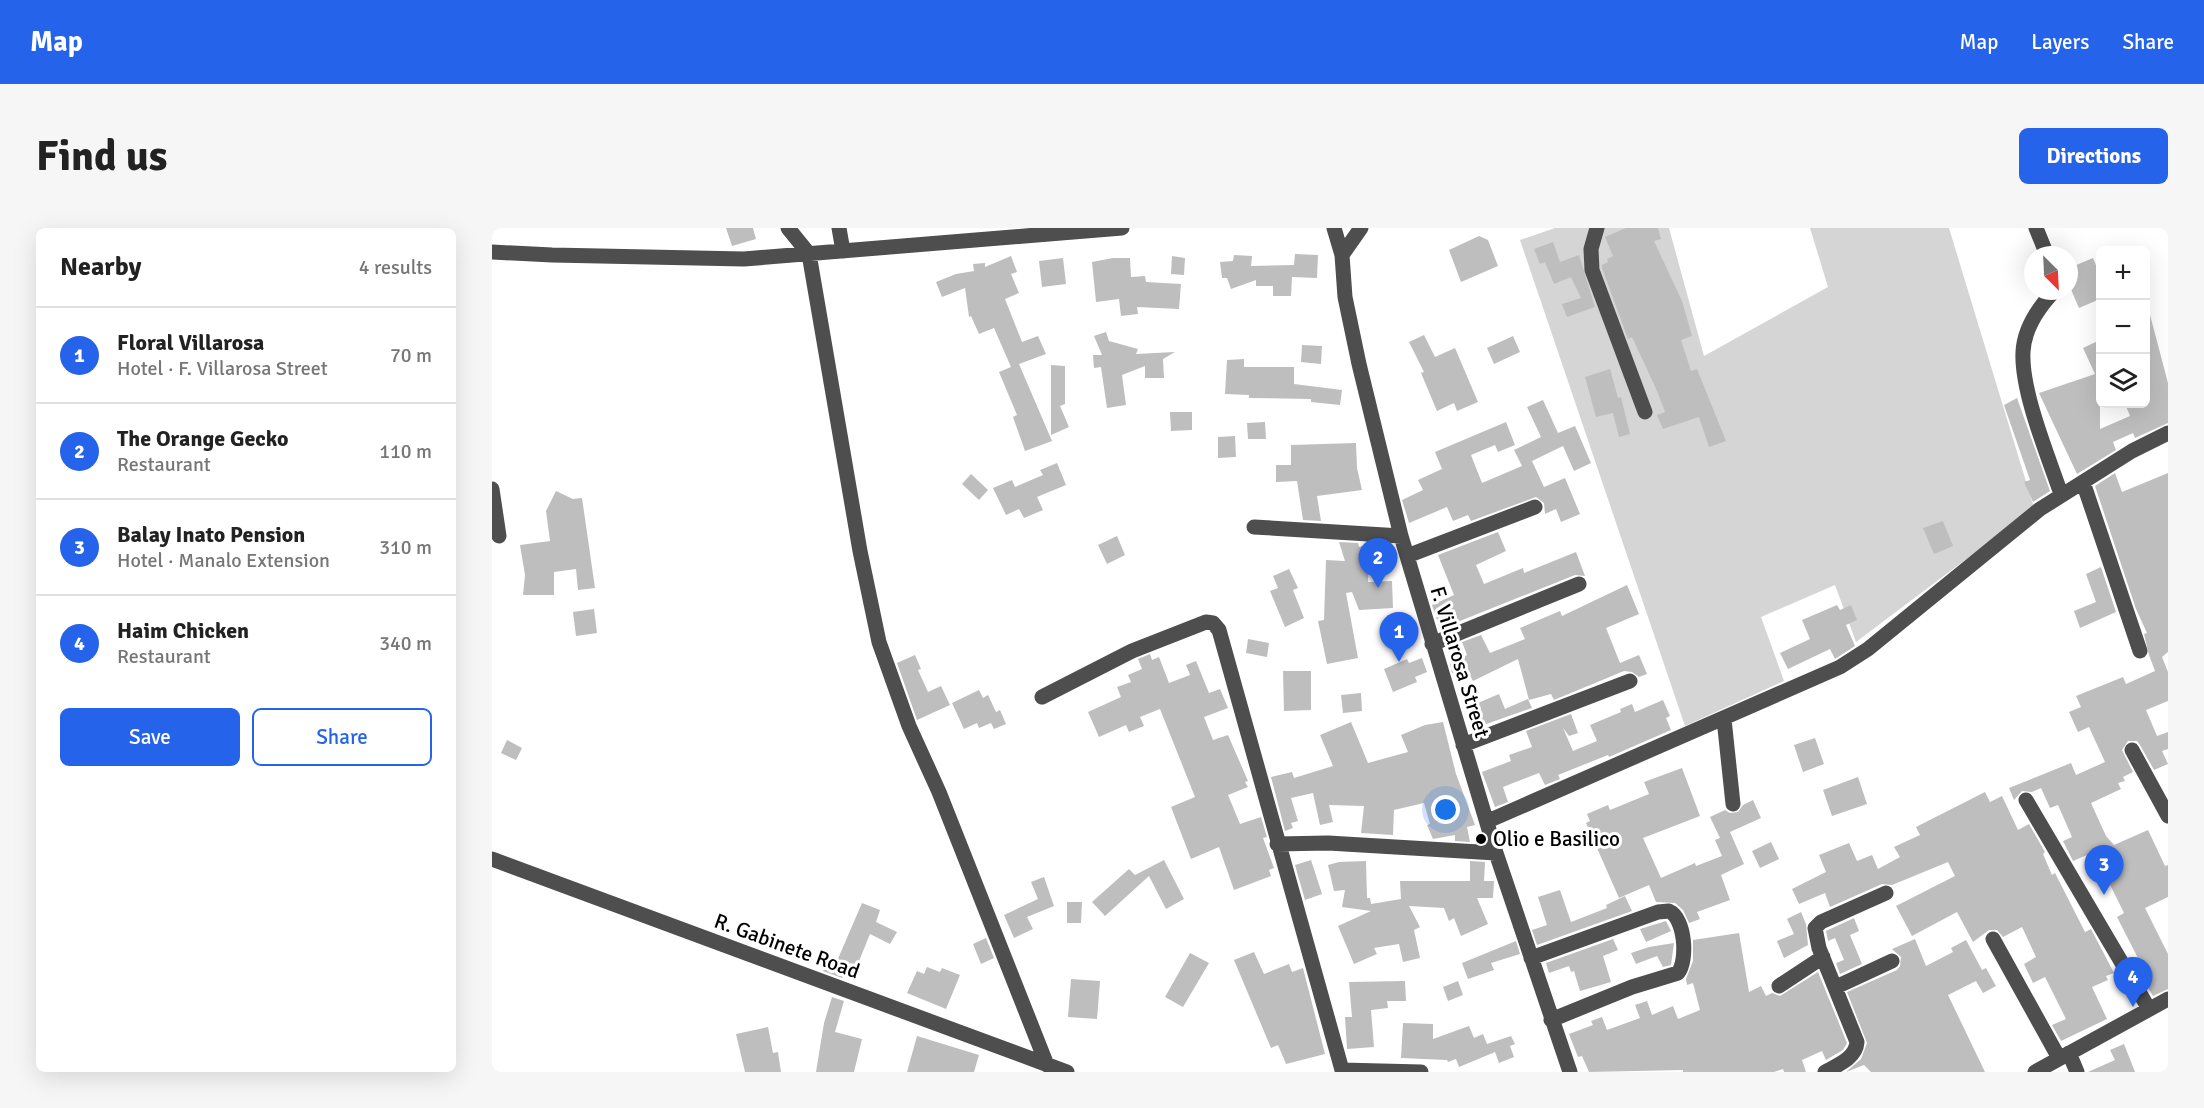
<!DOCTYPE html>
<html lang="en">
<head>
<meta charset="utf-8">
<style>
  body { margin:0; font-family:Signika,sans-serif; background:#f6f6f6; color:#222 }
  .controls { position:absolute; right:18px; top:18px; display:grid; overflow:hidden; border-radius:9px; box-shadow:0 6px 24px #0002 }
  .controls button { width:54px; height:54px; display:grid; place-items:center; padding:0; border:0; border-bottom:2px solid #e0e0e0; background:#fff; color:#222; font:30px sans-serif }
  .compass { position:absolute; left:1532px; top:18px; width:54px; height:54px; border-radius:50%; background:#fff; box-shadow:0 6px 24px #0002; rotate:156deg }
  .you { position:absolute; left:954px; top:582px; width:21px; height:21px; margin:-15px; border:4px solid #fff; border-radius:50%; background:#1a73e8; box-shadow:0 0 0 9px #1a73e833 }
  .badge { display:grid; place-items:center; width:39px; height:39px; border-radius:50%; background:#2563eb; color:#fff; font-size:20px; font-weight:700 }
  .pin { position:absolute; translate:-50% -50px; filter:drop-shadow(0 2px 3px #0008) }
  .pin::after { content:''; position:absolute; top:32px; width:21px; height:18px; background:inherit; clip-path:polygon(0 0,100% 0,50% 100%) }
  .list { margin:0; padding:0; list-style:none }
  h2 { display:flex; justify-content:space-between; align-items:center; height:78px; margin:0; padding:0 24px; font-size:26px }
  h2 small { font-size:20px; font-weight:400; color:#767676 }
  .list li { display:grid; grid-template-columns:39px 1fr auto; gap:18px; align-items:center; box-sizing:border-box; height:96px; padding:0 24px; border-top:2px solid #e0e0e0 }
  .list b { display:block; font-size:22px; white-space:nowrap }
  .list p { margin:0; font-size:20px; white-space:nowrap; color:#767676 }
  .list em { font-size:20px; font-style:normal; color:#767676 }
  .actions { display:flex; gap:12px; padding:18px 24px }
  .actions a { flex:1; padding:14px 0; border:2px solid #2563eb; border-radius:9px; text-align:center; font-size:21px; color:#2563eb }
  .actions .main { background:#2563eb; color:#fff }
  .icon { flex:none; width:33px; height:33px; fill:none; stroke:currentColor; stroke-width:2; stroke-linecap:round; stroke-linejoin:round }
  .map { position:relative; flex:none; width:1676px; height:844px; overflow:hidden; border-radius:9px }
  header { display:flex; align-items:center; gap:36px; box-sizing:border-box; height:84px; padding:0 30px; background:#2563eb; color:#fff }
  header strong { font-size:28px }
  nav { display:flex; gap:33px; margin-inline-start:auto; font-size:21px }
  .intro { display:flex; align-items:center; justify-content:space-between; box-sizing:border-box; height:144px; padding:0 36px }
  h1 { margin:0; font-size:42px }
  .button { padding:15px 27px; border-radius:9px; background:#2563eb; color:#fff; font-size:21px; font-weight:700 }
  main { display:flex; gap:36px; padding:0 36px }
  aside { flex:1; background:#fff; border-radius:9px; box-shadow:0 6px 24px #0002 }
  .map>svg:first-child { display:block }
  .green { fill:#d5d5d5 }
  .building { fill:#bebebe }
  .lines { fill:none; stroke-linecap:round; stroke-linejoin:round }
  .minor { stroke:#4e4e4e; stroke-width:15 }
  .poi-dot { fill:#000; stroke:#fff; stroke-width:2 }
  .labels { text-anchor:middle; stroke-width:6; stroke-linejoin:round; paint-order:stroke }
  .street-label { font-size:21px; fill:#000; stroke:#fff }
  .poi-label { font-size:21px; fill:#000; stroke:#fff; text-anchor:start }
</style>
</head>
<body>
<header>
<strong>Map</strong>
<nav><a>Map</a><a>Layers</a><a>Share</a></nav>
</header>
<div class="intro"><h1>Find us</h1><a class="button">Directions</a></div>
<main>
<aside>
<h2>Nearby<small>4 results</small></h2>
<ul class="list">
<li><span class="badge">1</span><div><b>Floral Villarosa</b><p>Hotel · F. Villarosa Street</p></div><em>70 m</em></li>
<li><span class="badge">2</span><div><b>The Orange Gecko</b><p>Restaurant</p></div><em>110 m</em></li>
<li><span class="badge">3</span><div><b>Balay Inato Pension</b><p>Hotel · Manalo Extension</p></div><em>310 m</em></li>
<li><span class="badge">4</span><div><b>Haim Chicken</b><p>Restaurant</p></div><em>340 m</em></li>
</ul>
<div class="actions"><a class="main">Save</a><a>Share</a></div>
</aside>
<div class="map">
<svg width="1676" height="844" viewBox="0 0 1676 844">
  <rect width="100%" height="100%" fill="#fff"/>
  <path class="green" d="M1063 0H1177L1212 128 1336 59 1318 0H1457L1542 280 1364 414 1343 357 1269 389 1292 453 1193 498 1028 12Z"/>
  <path class="building" d="M234 0H261L264 11 240 18Z
    M1134 0H1166L1169 11 1162 13 1190 73 1200 108 1189 112 1199 143 1205 141 1234 213 1217 219 1207 189 1171 201 1165 187 1173 184 1165 163 1140 109 1136 111 1110 40V37L1116 34 1115 31 1121 28 1113 9Z
    M987 8 996 12 1006 38 969 54 957 22Z
    M1061 14 1068 34 1087 27 1103 79 1075 89 1070 76 1089 70 1079 49 1062 56 1053 34 1048 36 1042 21Z
    M803 26 826 27 825 50 800 49 799 68H781V58H764V52L739 61 735 50H730L728 34 741 33 742 27 760 28 759 38 802 37Z
    M519 28 525 44 519 46 527 65 513 71 530 114 546 108 554 126 527 136 560 213 533 223 521 189 525 187 507 144 519 139 502 100 487 106 479 88 477 89 473 60 450 69 444 54 464 46 482 43 481 36 493 35V39Z
    M680 28 693 30 692 47 679 46Z
    M571 30 574 56 550 59 547 33Z
    M621 30H638L639 49 653 48 654 54 689 56 687 81 645 79 646 86 629 88 627 71 604 74 600 34Z
    M1601 30 1608 47V71L1587 80 1577 57V40Z
    M1657 83 1676 155V195L1643 210 1641 205 1621 214 1624 222 1585 246 1547 165 1603 146 1591 120 1608 112V201L1638 188 1633 176H1653V84Z
    M614 104 617 113 646 121 644 126 683 124 671 131 672 150H653V138L630 147 634 177 615 180 609 139 602 140 601 127H610L602 108Z
    M932 107 943 129 963 120 986 174 965 183 962 175 945 183 929 145 932 144 917 114Z
    M1021 108 1028 124 1002 136 995 120Z
    M810 117 830 118 829 136 809 134Z
    M752 131V139H802V156L850 162 848 177 819 174V171L757 170V167L733 166 735 132Z
    M559 137 573 138V176L568 178 577 199 559 207Z
    M1118 141 1126 170 1129 169 1138 206 1127 209 1121 185 1104 189 1093 149Z
    M1525 170 1558 263 1541 274 1532 254 1538 252 1512 177Z
    M1051 172 1066 205 1083 198 1099 235 1082 243 1071 218 1040 233 1052 259 1073 250 1088 286 1069 294 1064 281 1053 286 1052 275 1044 269 979 293 976 287 961 293 955 279 917 295 910 272 931 262 926 252 950 241 943 224 1014 194 1023 217 1006 224 1003 217 979 227 990 255 1030 238 1022 222 1049 209 1035 179Z
    M678 184H700V202L679 203Z
    M773 194 774 211H756L755 195Z
    M743 208 744 229 726 230V209Z
    M864 215 865 240 870 262 825 268 829 293 811 292 805 253 784 254V237H799V217Z
    M565 235 574 257 545 269 551 282 532 290 527 281 514 287 501 260 520 252 523 259 551 247 548 242Z
    M1623 245 1630 264 1676 245V424L1670 429 1676 444V473L1654 482 1665 508 1676 504V521L1670 523 1676 536 1662 542 1648 517 1645 513H1636L1630 522 1641 544 1631 549 1633 553 1626 555 1629 561 1599 575 1614 608 1622 617 1656 602 1673 638 1676 637V669L1653 680 1676 726V761L1661 768 1645 741 1650 738 1625 689 1632 685 1602 624 1581 633 1571 613 1580 609 1566 577 1558 580 1549 560 1540 564 1530 563 1522 572 1517 560 1579 535 1584 547 1613 534 1597 499 1586 504 1577 484 1589 479 1584 468 1631 449 1634 456 1663 443 1657 427 1652 406 1655 405 1644 381 1603 258Z
    M479 246 496 262 487 272 470 256Z
    M64 263 81 271 90 270 103 360 86 362 84 341 62 344V367H31L33 347 28 317 58 313 54 283Z
    M1451 293 1461 318 1442 326 1431 300Z
    M1006 304 1014 323 984 337 992 356 1031 340 1032 345 1084 324 1093 348 1083 347 948 401 940 377 962 367 946 327Z
    M625 308 633 327 615 336 606 317Z
    M847 314 866 315 867 319 878 316 876 354 900 353 901 380 867 382 860 364 854 365 866 430 835 436 826 393 832 392 834 332 853 333Z
    M1609 339 1624 384 1588 400 1582 383 1604 374 1594 346Z
    M797 341 806 360 801 362 812 390 793 399 778 363 786 360 781 348Z
    M1135 357 1147 386 1114 400 1128 435 1147 427 1155 446 1147 449 1140 444 1132 443 1062 472 1059 466 1037 472 1026 431 981 453 974 440 960 445 958 436 975 427 970 414 989 407 998 425 1033 411 1028 400 1068 383 1070 388Z
    M1345 377 1348 382 1359 377 1365 392 1354 397 1363 418 1343 431 1338 421 1296 441 1288 425 1318 411 1310 392Z
    M102 381 105 405 84 408 81 384Z
    M756 411 777 415 775 429 754 425Z
    M658 426 660 432 667 429 677 455 698 447 694 437 704 433 717 465 728 461 736 480 712 489 721 512 736 507 756 553 753 554 756 559 736 567 748 596 769 589 775 609 771 610 782 640 777 642 779 648 742 662 727 619 699 631 679 579 703 569 668 481 648 489 652 498 637 504 634 497 607 509 596 484 629 469 625 459 639 454 636 447 650 441 646 431Z
    M423 427 429 441 426 442 436 464 449 458 458 477 425 492 405 435Z
    M930 430 935 444 923 449 925 454 901 464 892 441 915 431 917 435Z
    M791 443H819V482L792 483Z
    M487 462 491 470 496 467 504 484 508 482 514 496 502 501 499 495 487 500 485 495 472 501 460 475Z
    M869 465 870 483 851 485 849 467Z
    M1007 466 1013 481 1036 471 1040 480 983 500 978 488 985 486 981 477Z
    M1171 472 1178 488 1174 490 1179 502 1117 529 1116 527 1066 547 1068 551 1053 557 1047 545 1011 559 1016 574 1003 579 990 544 1019 533 1017 527 1040 519 1034 503 1079 486 1086 505 1077 508 1071 500 1081 523 1105 513 1098 497 1129 484 1128 481 1140 476 1143 484Z
    M859 494 876 535 916 524 909 507 933 497 951 494 964 546 983 597 975 599 978 614 963 613V607L941 611 935 597 938 596 932 575 902 582 901 607 869 605 872 578 837 577 841 594 828 597 821 565 799 570 806 593 799 595 801 600 793 603 779 549 800 544 802 550 841 538 828 507Z
    M1323 510 1332 536 1311 544 1302 517Z
    M15 512 30 520 24 532 9 525Z
    M1190 540 1208 588 1151 610 1169 650 1203 635 1204 638 1230 628 1223 612 1228 610 1218 589 1233 582 1238 585 1246 584 1251 577 1261 572 1269 590 1238 604 1252 636 1229 647 1238 672 1205 684 1208 691 1197 695 1191 682 1183 675 1164 674 1157 657 1127 670 1094 595 1098 593 1095 586 1116 577 1118 582 1157 566 1152 554Z
    M1366 549 1375 576 1340 588 1331 562Z
    M1493 564 1498 574 1510 568 1526 602 1537 596 1553 624 1551 626 1560 647 1563 645 1593 704 1599 701 1622 745 1614 748 1616 752 1600 759 1615 791 1569 813 1560 797 1574 791 1553 749 1541 755 1532 736 1544 729 1530 699 1511 709 1505 702H1497L1481 714 1465 684 1420 708 1404 678 1463 648 1456 634 1400 657 1390 656 1338 679 1333 665 1307 676 1300 661 1334 644 1327 627 1357 615 1365 633 1380 627 1386 641 1408 629 1402 619 1428 607 1424 599Z
    M1279 614 1287 631 1268 640 1260 623Z
    M672 632 692 671 674 681 657 648 613 688 600 674 637 641 643 647Z
    M819 632 830 666 813 672 803 637Z
    M874 633 875 670H878L879 676 909 671 908 653H978V633L993 634 992 653H1002L1001 670H985L996 696 969 708 962 690 957 693 952 680 917 678 928 699 922 702 928 730 911 734 907 716 882 720 885 726 862 736 846 698 879 683 850 679 853 662 842 663 836 637 847 634Z
    M552 649 562 678 535 689 541 701 522 710 512 687 546 671 539 654Z
    M1068 662 1079 694 1115 680 1114 677 1133 668 1140 683 1045 717 1040 702 1055 697 1046 669Z
    M575 674H590L589 695H575Z
    M370 675 388 682 384 694 405 704 398 716 378 706 365 738 358 735 350 750 331 743 338 729 345 733Z
    M1309 684 1314 696 1316 717 1292 730 1285 713 1302 706 1295 691Z
    M1362 690 1367 703 1358 707 1370 736 1348 746 1344 735 1352 732 1343 710 1336 713 1334 703Z
    M1174 693 1179 703 1154 714 1148 701Z
    M1247 705 1257 764 1269 758 1274 768 1280 765 1288 768 1326 744 1355 815 1351 822 1334 832 1330 823 1310 832 1314 844H1292L1291 841 1282 844H1191V842L1097 844 1090 828 1086 829 1077 806 1101 797 1099 793 1110 789 1115 802 1148 790 1143 777 1155 773 1160 787 1181 778 1186 791 1208 782 1201 755 1195 757 1194 751 1201 733V712Z
    M494 710 502 730 489 736 481 716Z
    M1121 711 1126 722 1111 728 1119 754 1088 763 1082 743 1079 744 1077 738 1057 745 1054 735Z
    M1423 711 1434 738 1461 724 1459 720 1474 712 1490 742 1494 740 1504 758 1491 765 1484 753 1456 767 1493 844H1379L1372 837 1354 844 1369 831 1375 815 1355 764 1405 742 1408 738 1409 729 1400 721Z
    M1024 713 1028 726 999 735 1002 742 976 751 970 735Z
    M1182 715 1179 737 1171 739 1165 728 1144 736 1139 725 1157 719Z
    M762 724 772 746 797 736 800 744 811 740 833 826 794 836 786 817 779 820 742 732Z
    M698 725 717 735 691 779 673 769Z
    M435 739 448 744 450 740 468 747 454 781 415 765 425 743 432 746Z
    M579 751 608 753 605 791 576 789Z
    M913 753 914 773H895L896 780 879 782 882 819 855 821 853 789H860L857 754Z
    M966 753 971 767 956 773 951 759Z
    M340 769 352 773 343 804 370 811 362 844H324L332 795Z
    M911 795 941 796V811L977 798 982 810 991 806 995 816 1019 808 1023 816 1018 818 1022 829 1007 835 1003 824 967 839 964 831 956 834 955 832 909 830Z
    M276 799 281 825 286 824 289 844H253L244 806Z
    M425 808 487 827 482 844H415Z
    M1632 816 1643 844H1596L1623 832 1618 822Z"/>
  <g class="lines">
    <path class="minor" d="M296 0 317 26 368 323 387 414 417 498 447 564 555 837
      M347 0 351 23
      M842 0 850 27 853 69 867 136 909 308 1004 625 1078 844
      M1105 0 1099 21 1100 42 1153 184
      M1544 0 1555 27
      M0 24 60 27 252 31 630 0
      M850 27 869 0
      M1562 63C1547 79 1532 101 1531 124 1529 163 1556 228 1569 266
      M1591 254 1648 423
      M0 261 7 308
      M762 299 909 308
      M915 328 1043 279
      M940 416 1087 356
      M550 469 640 423 714 394 721 395 727 402 850 842 929 844
      M1232 491 1241 576
      M971 517 1138 453
      M1640 522 1676 588
      M1534 572 1657 781
      M996 593 1348 439 1376 421 1548 281 1640 223 1676 205
      M785 616 836 615 1004 625
      M0 631 575 844
      M1501 711 1567 830
      M1039 730 1166 684 1177 683C1193 690 1196 732 1186 745L1140 759 1059 792
      M1287 758 1331 729
      M1344 759 1400 733
      M1577 825 1585 844
      M1333 844C1346 837 1364 830 1365 814L1327 720 1323 700 1329 694 1394 665
      M1543 844 1676 771"/>
  </g>
  <circle class="poi-dot" cx="989" cy="611" r="6"/>
  <g class="labels">
    <g class="street-label">
      <text transform="translate(968 434) rotate(73)" y="7">F. Villarosa Street</text>
      <text transform="translate(295 718) rotate(20)" y="7">R. Gabinete Road</text>
    </g>
    <g class="poi-label">
      <text x="1001" y="618">Olio e Basilico</text>
    </g>
  </g>
</svg>
<div class="controls">
<button>+</button>
<button>−</button>
<button><svg class="icon" aria-label="layers" viewBox="0 0 24 24"><path d="M12 4l9 5-9 5-9-5zM3 14l9 5 9-5"/></svg></button>
</div>
<svg class="compass" viewBox="-18 -18 36 36"><path d="M0-13l5 13h-10z" fill="#e53935"/><path d="M0 13l5-13h-10z" fill="#767676"/></svg>
<div class="you"></div>
<div class="pin badge" style="left:907px;top:434px">1</div>
<div class="pin badge" style="left:886px;top:360px">2</div>
<div class="pin badge" style="left:1612px;top:667px">3</div>
<div class="pin badge" style="left:1641px;top:779px">4</div>
</div>
</main>
</body>
</html>
